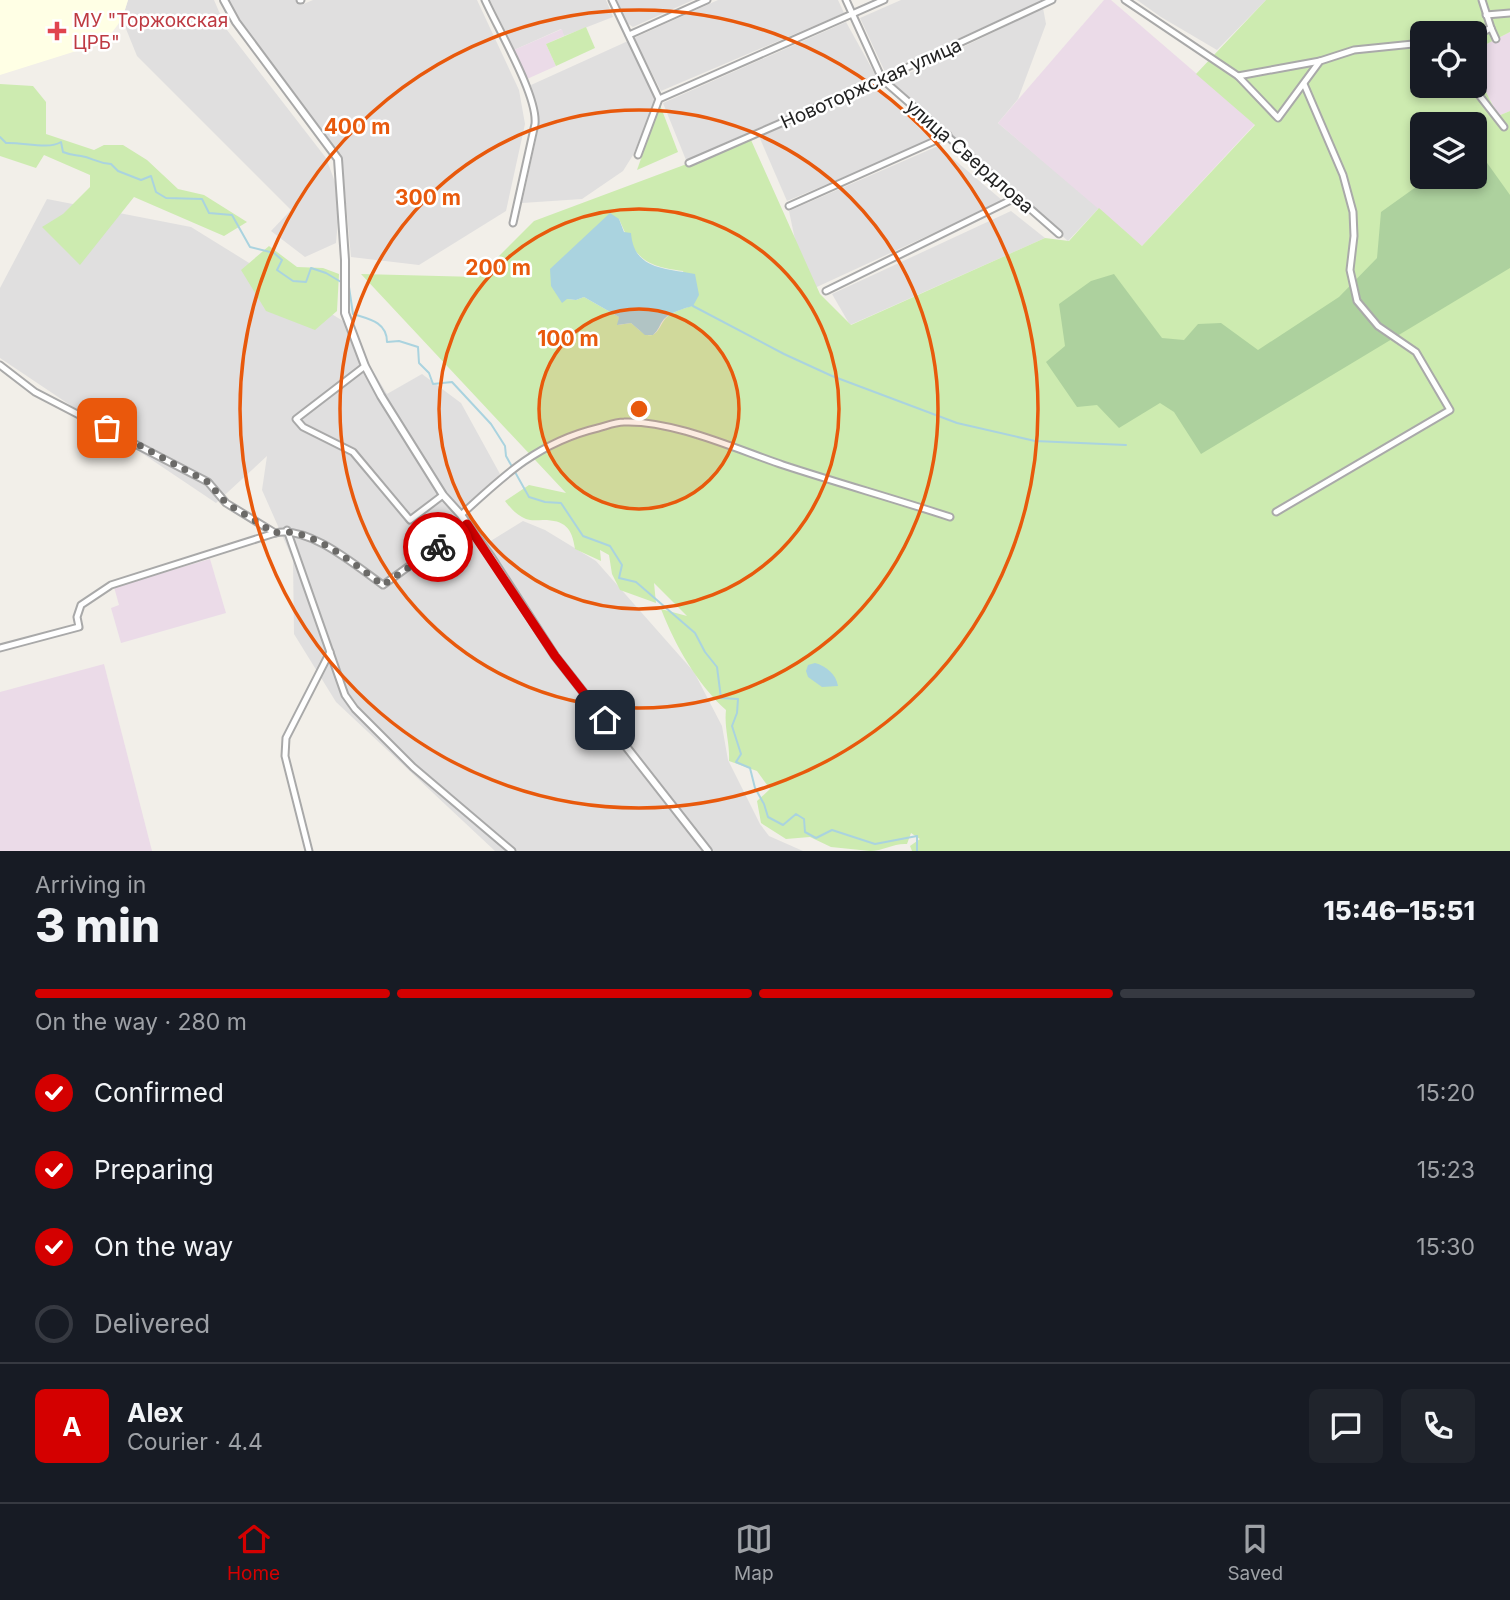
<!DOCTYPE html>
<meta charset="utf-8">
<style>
body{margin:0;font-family:Inter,sans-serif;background:#20242c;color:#f1f3f6;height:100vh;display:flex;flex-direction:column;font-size:26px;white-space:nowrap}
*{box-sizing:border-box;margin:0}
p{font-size:23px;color:#9ea1a6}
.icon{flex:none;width:38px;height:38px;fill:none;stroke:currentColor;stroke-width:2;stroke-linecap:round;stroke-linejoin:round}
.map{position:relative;height:851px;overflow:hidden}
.details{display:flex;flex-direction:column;background:#171b24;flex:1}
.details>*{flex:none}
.fabs{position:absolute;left:1410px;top:21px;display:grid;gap:14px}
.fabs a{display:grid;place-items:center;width:77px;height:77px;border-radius:10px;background:#171b24;box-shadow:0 4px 10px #0003;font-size:35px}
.pin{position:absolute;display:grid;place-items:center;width:60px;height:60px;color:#fff;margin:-30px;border-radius:14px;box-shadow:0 4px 10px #0006}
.courier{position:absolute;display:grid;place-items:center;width:70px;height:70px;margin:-35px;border:5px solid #d40000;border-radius:50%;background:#fff;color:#222;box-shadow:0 2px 9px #0007}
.summary em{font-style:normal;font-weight:800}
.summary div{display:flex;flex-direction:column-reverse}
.summary{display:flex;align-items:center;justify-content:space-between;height:119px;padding:0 35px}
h1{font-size:46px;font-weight:800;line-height:52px}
.bar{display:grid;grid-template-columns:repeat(4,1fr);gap:10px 7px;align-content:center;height:84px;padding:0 35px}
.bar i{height:9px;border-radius:5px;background:#363941}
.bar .active{background:#d40000}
.bar p{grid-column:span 4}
.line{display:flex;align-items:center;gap:18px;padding:0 35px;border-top:2px solid #363941}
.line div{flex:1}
.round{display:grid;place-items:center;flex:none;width:74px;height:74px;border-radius:10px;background:#20242c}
ol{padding:0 35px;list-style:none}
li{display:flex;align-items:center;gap:21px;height:77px}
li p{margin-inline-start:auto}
li .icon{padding:7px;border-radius:50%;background:#d40000;color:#fff;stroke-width:4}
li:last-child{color:#9ea1a6}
li i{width:38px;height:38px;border:4px solid #363941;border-radius:50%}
.tabs{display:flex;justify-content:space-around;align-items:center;height:98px;border-top:2px solid #363941;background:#171b24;font-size:19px;color:#9ea1a6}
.tabs a{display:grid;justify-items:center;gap:4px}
.tabs .active{color:#d40000}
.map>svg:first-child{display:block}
.residential{fill:#e0dfdf}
.industrial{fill:#ebdbe8}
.education{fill:#ffffe5}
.grass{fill:#cdebb0;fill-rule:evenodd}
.forest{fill:#add19e}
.water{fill:#aad3df}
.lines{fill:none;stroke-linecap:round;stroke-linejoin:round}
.stream{stroke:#aad3df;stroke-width:2}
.minor-casing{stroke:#a9a9a9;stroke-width:9}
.tertiary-casing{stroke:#a9a9a9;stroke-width:10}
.minor{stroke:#fff;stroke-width:5}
.tertiary{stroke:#fff;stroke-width:6}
.done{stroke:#6b6a68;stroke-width:7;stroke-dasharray:0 12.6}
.route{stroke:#d40000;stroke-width:9}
.ring{fill:none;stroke:#e8590c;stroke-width:3.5}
.health-dot{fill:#e0444e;stroke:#fff;stroke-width:2.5}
.labels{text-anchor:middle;stroke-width:5;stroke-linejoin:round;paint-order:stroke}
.health-label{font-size:19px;fill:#be3a42;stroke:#fff;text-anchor:start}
.street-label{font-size:19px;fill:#222;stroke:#fff}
.centre{fill:#e8590c;stroke:#fff;stroke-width:3.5}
.ring-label{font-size:21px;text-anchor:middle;font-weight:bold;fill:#e8590c;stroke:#fff;stroke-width:5;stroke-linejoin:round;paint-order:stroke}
</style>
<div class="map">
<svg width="1510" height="851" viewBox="0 0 1510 851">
<rect width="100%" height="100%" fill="#f2efe9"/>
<g class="residential">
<path d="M128,0H214L227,30L326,158L335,182L338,221L336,243L305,257L271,231L291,210L137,56L122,19Z"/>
<path d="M227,0H298L301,5L313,0H477L519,90L525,124L506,211L419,265L351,257L342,160L240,26Z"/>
<path d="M490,0H606L613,17L564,36L561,29L514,50Z"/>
<path d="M617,0H693L633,27L627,23Z"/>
<path d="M718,0H838L844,13L661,91L634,38Z"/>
<path d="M901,0H1043L885,72L860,18Z"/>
<path d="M1137,0H1266L1217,50L1161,17Z"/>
<path d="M1043,8L1046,24L1018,99L998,123L1099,208L1068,241L889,83Z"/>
<path d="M846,22L876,76L686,160L663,103Z"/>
<path d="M628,41L656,99L633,155L623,171L582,199L522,203L539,126L531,85Z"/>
<path d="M877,88L932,140L787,201L758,134Z"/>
<path d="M938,146L1003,201L806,292L789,211Z"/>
<path d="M47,199L191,227L343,321L387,394L422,374L461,403L500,474L462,508L489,542L523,521L545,530L596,561L694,672L722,726L728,760L760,824L769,836L803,851H495L336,702L294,634L293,560L262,490L267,456L216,503L0,358V288Z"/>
<path d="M1011,211L1045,238L850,325L832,294Z"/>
</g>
<g class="industrial">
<path d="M1104,0H1111L1255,124L1142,246L998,123Z"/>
<path d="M562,29L564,36L546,44L556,66L527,79L514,50Z"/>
<path d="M1510,32V111L1498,116L1475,70V50Z"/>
<path d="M210,559L226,613L121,643L111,608L119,605L114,587Z"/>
<path d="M104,664L152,851H0V692Z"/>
</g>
<path class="education" d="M0,0H128L122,19L105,42L0,75Z"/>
<g class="grass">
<path d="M1266,0H1510V32L1475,50V33H1423V86H1475V70L1498,116L1510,111V851H912L910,846L920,839L911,833L907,844C894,843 883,851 870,851L831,847L810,837L786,839L761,823L757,801L770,789L757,771L729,761C730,743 724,728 726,710C697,684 675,645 661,609L687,616L654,583L656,603L620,590L612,574L609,555L600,550L601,561L575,549C572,528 565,520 543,520C538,520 531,521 526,519C518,516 510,508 505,501L529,485L566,493L361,274L478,277L534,221L751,140L820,294L851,325L1045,238L1069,241L1099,208L1142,246L1255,125L1196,74ZM1423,124H1475V177H1423ZM619,219C635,256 641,266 683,271L692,306C684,308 673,312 666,318C660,324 657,340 645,334C641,332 635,326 631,323L618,325L619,317L584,297L576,300L567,299Z"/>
<path d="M586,27L595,48L556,66L546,44Z"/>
<path d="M0,84L33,86L46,102V134L94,150L104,145H123L147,160L178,189L204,195L247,222L224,236L134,197L80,265L42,227L63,214L90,187V175L44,155L36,168L0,156Z"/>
<path d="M660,105L678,152L637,170Z"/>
<path d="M269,246L297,267L323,268L339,274L337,311L315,330L266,311L241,270Z"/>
</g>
<path class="forest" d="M1475,146L1510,195V268L1201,454L1174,412L1160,403L1119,428L1097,405L1077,407L1046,362L1065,346L1059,304L1091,281L1114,274L1162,338L1184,340L1198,324L1221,323L1258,350L1339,297L1377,258L1381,212L1430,177H1475Z"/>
<g class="water">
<path d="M610,213L619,219L624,232L631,233C634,270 665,268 695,274L699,295L693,306C684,308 670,313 664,319C659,325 659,330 653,335H645L631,323L617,325L619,317L584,297L576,300L567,299L562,303L551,286L550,269Z"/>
<path d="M815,663C826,666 836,674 838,686L822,687L808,677L806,671L808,665Z"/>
</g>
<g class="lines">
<g class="stream">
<path d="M0,137L6,143C23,142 48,150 61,142L63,152C70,155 74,155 81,156C93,158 96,163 111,164L118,171L141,180L151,176L156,192L166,198L202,199L209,213L232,215L250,247L274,253L282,260L277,270L293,281L306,282L311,268L326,273L341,282"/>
<path d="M349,287L353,314C369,319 387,322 387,342L399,341L418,347L419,363L429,373L433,384L452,382L491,424L505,446L506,456L529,497L545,502L561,503L583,536L610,546L622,565L619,578L636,582L695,633L705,652L717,667L721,698L738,699L737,713L732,726L741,754L736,762L750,768L755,788L764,804L768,817L783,825L796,814L804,819L805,832L816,838L832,830L875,844L917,836V851"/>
<path d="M693,306L784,354L832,376L957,423L1035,441L1126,445"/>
</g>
<g class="minor-casing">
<g id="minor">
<path d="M300,0H301"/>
<path d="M485,0C498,29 538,96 535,124L513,223"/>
<path d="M612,0L659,99"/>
<path d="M846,0L882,79L1059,234"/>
<path d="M1125,0L1238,76L1278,118L1320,61L1354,50L1423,43"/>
<path d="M1486,15L1510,13"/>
<path d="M1491,28L1496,39"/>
<path d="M629,35L707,0"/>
<path d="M1475,36L1491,28L1482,0"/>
<path d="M1238,76L1320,61"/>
<path d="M1472,86L1504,127"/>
<path d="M638,155L659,99L884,0"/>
<path d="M689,163L882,79L1052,0"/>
<path d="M789,206L948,135"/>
<path d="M826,291L1017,197"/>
<path d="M0,365L35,392L208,482L226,503L275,533"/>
<path d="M365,366L296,419L303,427L353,452L410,520L443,495"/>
<path d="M1276,512L1450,410L1416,352L1378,326L1357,301L1350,270L1354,236L1353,212L1343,175L1304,84"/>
<path d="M461,515C504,475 539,442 598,428C606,426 615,422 624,422C672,420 736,449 783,465C838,483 895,499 950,517"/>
<path d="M287,530L345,695L355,709L413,767L512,851"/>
<path d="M0,648L79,627L77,617L81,605L111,585L275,533C309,525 356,566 383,585L467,524"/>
<path d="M309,851L285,756L286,738L330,652"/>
</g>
</g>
<g class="tertiary-casing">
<path id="tertiary" d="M224,0L236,22L338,159L345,260V313L365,366L381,396L443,495L461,515L491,557L555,656L708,851"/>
</g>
<use href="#minor" class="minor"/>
<use href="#tertiary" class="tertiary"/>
</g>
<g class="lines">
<path class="done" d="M107,428L208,482L226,503L275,533C310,525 356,566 383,585L438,547"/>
<path class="route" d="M438,547L467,524L555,656L605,720"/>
</g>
<circle cx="639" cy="409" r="100" fill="#e8590c" fill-opacity=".12"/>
<g class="ring">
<circle cx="639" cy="409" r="100"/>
<circle cx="639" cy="409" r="200"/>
<circle cx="639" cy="409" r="299"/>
<circle cx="639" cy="409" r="399"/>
</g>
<path class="health-dot" d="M53.5 20.5h7v7h7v7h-7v7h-7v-7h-7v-7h7z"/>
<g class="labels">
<g class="health-label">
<text x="73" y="27">МУ "Торжокская<tspan x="73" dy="22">ЦРБ"</tspan></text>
</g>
<g class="street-label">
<text transform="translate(871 83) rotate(-24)" y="7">Новоторжская улица</text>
<text transform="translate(970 156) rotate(41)" y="7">улица Свердлова</text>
</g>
</g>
<circle cx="639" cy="409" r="10" class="centre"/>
<g class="ring-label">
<text x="357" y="134">400 m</text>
<text x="428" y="205">300 m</text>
<text x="498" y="275">200 m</text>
<text x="568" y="346">100 m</text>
</g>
</svg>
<div class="fabs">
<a><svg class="icon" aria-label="locate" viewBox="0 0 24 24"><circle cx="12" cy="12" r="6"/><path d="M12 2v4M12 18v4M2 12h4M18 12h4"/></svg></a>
<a><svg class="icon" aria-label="layers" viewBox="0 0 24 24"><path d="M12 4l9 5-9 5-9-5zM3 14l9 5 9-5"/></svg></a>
</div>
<div class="pin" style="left:107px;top:428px;background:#ea580c"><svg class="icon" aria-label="bag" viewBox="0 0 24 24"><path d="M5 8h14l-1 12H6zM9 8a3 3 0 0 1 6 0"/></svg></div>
<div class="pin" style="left:605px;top:720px;background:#1f2937"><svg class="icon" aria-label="home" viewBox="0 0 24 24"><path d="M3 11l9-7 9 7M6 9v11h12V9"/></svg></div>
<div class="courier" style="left:438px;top:547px"><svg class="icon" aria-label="bike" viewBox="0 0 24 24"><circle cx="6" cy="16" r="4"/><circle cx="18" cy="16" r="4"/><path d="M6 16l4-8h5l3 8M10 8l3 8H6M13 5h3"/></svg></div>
</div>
<section class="details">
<div class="summary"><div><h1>3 min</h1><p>Arriving in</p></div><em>15:46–15:51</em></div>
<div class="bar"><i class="active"></i><i class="active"></i><i class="active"></i><i></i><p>On the way · 280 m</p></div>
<ol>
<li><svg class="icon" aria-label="check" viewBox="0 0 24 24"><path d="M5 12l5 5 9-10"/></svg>Confirmed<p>15:20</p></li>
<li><svg class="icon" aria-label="check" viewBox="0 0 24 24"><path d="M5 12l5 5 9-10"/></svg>Preparing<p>15:23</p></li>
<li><svg class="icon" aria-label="check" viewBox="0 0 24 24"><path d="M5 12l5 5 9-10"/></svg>On the way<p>15:30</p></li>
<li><i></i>Delivered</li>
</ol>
<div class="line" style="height:126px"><b class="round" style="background:#d40000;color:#fff">A</b><div><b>Alex</b><p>Courier · 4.4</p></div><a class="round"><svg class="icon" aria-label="chat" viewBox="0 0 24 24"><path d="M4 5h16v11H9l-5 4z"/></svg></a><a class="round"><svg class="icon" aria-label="phone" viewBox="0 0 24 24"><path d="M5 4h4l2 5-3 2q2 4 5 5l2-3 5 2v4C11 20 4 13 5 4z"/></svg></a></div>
</section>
<nav class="tabs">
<a class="active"><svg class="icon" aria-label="home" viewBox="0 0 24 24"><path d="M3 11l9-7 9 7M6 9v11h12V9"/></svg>Home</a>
<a><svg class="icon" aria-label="map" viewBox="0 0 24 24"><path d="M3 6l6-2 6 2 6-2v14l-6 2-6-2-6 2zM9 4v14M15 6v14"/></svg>Map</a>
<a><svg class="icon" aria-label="saved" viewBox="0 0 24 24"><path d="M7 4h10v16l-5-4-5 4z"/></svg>Saved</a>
</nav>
